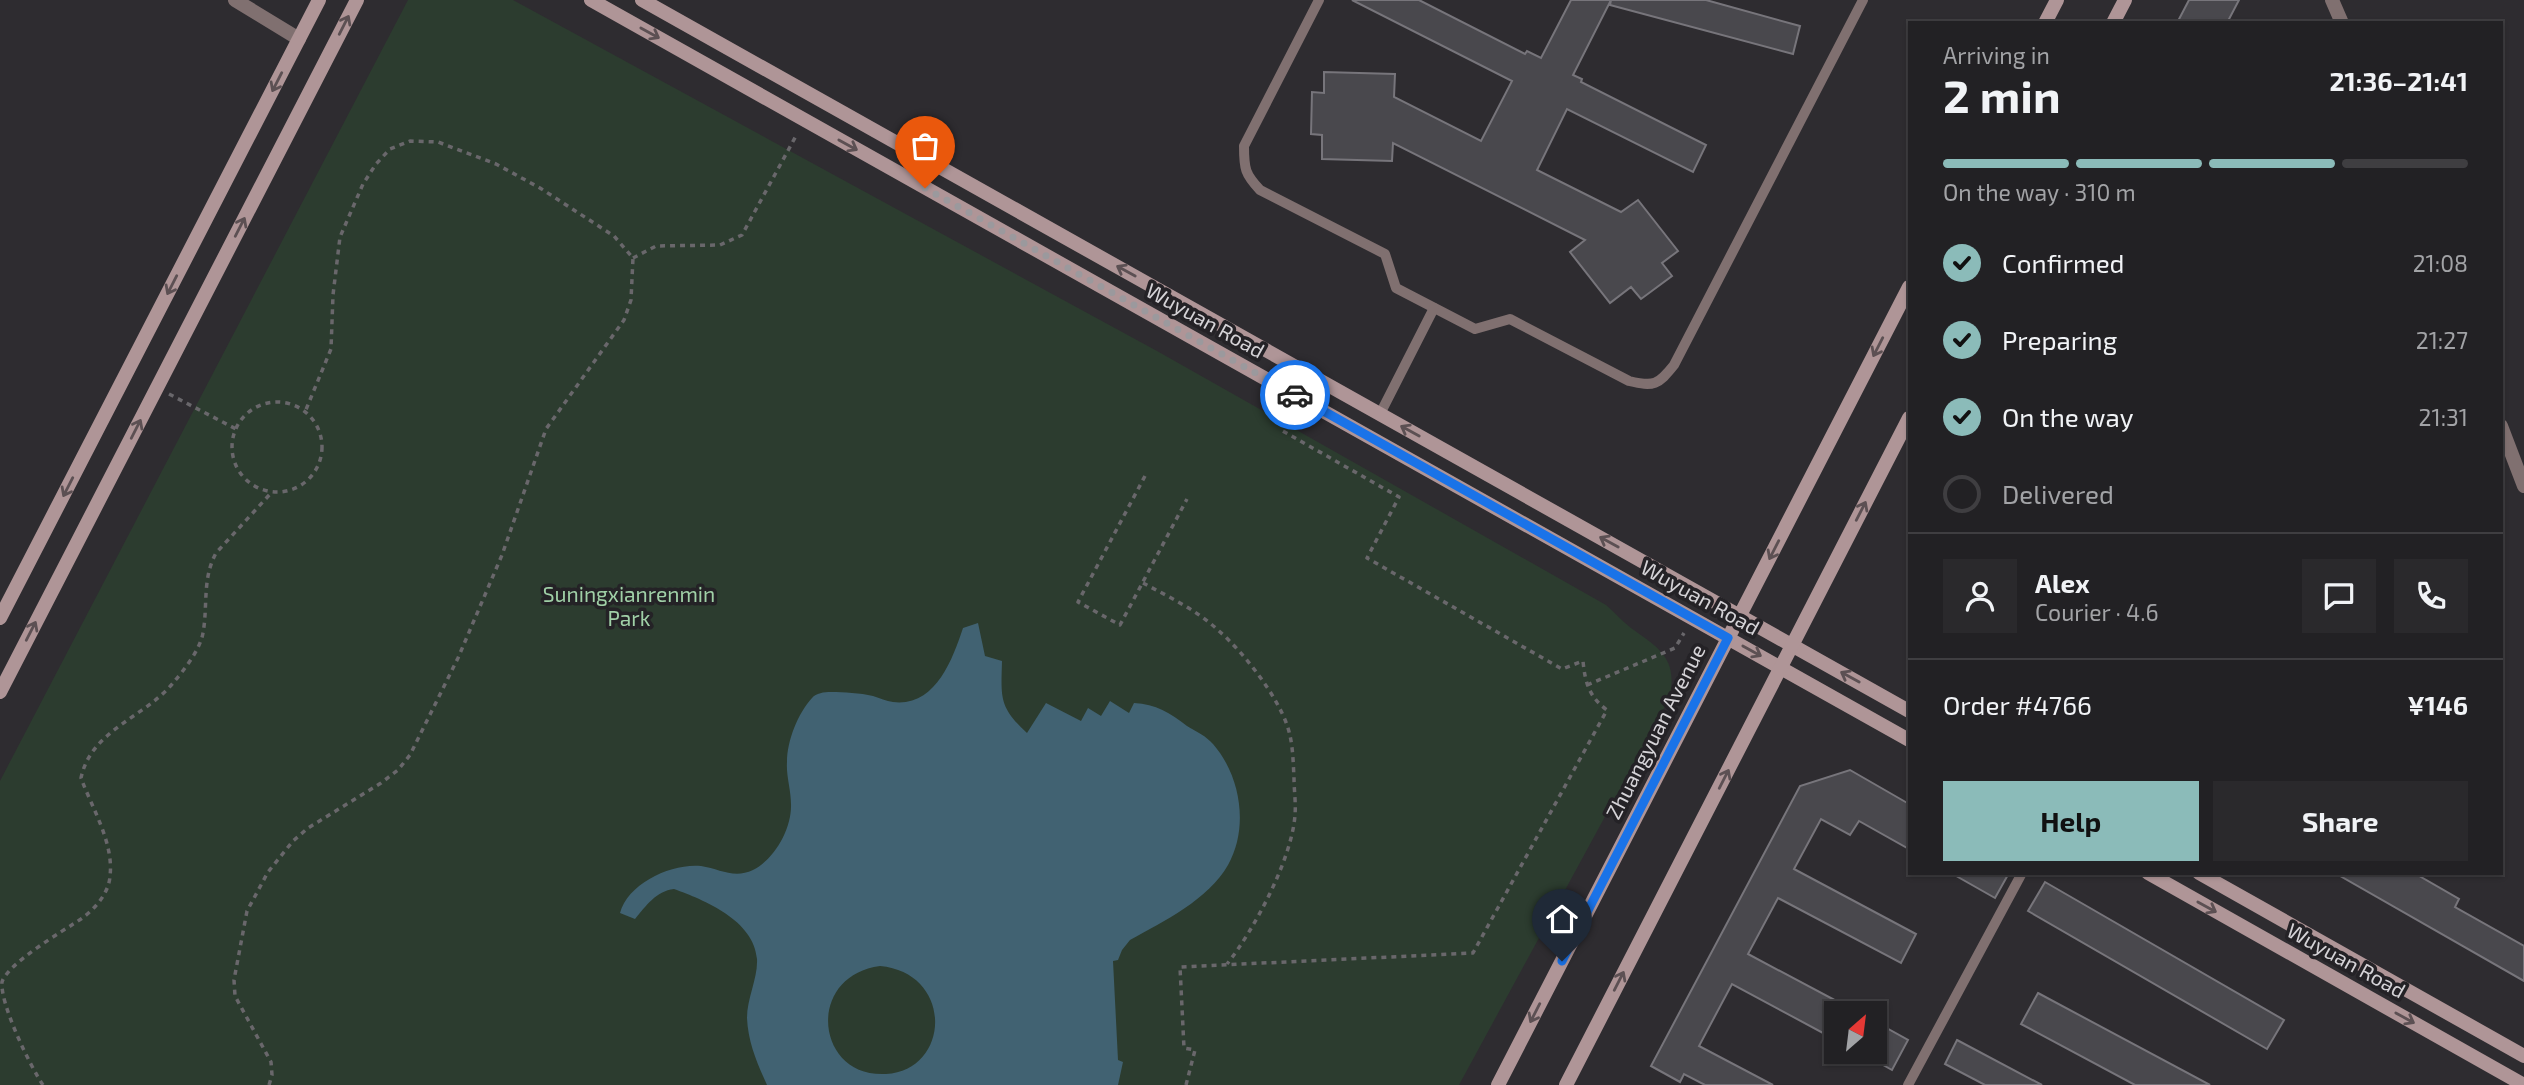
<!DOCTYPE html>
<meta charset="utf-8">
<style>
body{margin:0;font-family:"Exo 2",sans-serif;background:#2a292c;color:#f1f3f6;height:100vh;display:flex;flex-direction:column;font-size:26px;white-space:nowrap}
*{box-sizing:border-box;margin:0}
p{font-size:23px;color:#a2a3a6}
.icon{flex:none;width:38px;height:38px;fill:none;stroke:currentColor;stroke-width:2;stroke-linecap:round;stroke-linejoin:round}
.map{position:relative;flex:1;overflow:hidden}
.side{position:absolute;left:1908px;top:21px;width:595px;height:854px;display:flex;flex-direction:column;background:#222124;border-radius:0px;box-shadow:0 2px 5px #0004,0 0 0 2px #3f3e41}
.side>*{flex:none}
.needle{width:46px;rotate:28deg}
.fabs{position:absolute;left:1824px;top:1001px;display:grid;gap:14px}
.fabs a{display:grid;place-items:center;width:63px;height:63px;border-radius:0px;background:#222124;box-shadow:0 2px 5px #0004,0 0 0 2px #3f3e41;font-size:35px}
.pin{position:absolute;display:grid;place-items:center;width:60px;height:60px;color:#fff;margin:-72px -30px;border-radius:50% 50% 50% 0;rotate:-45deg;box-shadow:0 0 7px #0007}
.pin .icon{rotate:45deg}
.courier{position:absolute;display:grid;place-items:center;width:70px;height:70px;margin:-35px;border:5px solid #1a73e8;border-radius:50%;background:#fff;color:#222;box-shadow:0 2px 9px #0007}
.headline em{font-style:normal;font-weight:700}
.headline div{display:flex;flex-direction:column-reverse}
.headline{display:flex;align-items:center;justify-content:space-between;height:119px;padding:0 35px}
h1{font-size:46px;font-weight:700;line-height:52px}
.bar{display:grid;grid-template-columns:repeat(4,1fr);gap:10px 7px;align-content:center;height:84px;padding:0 35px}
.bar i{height:9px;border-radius:5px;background:#3f3e41}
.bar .on{background:#8bbbb9}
.bar p{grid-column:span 4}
.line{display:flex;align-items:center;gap:18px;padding:0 35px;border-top:2px solid #3f3e41}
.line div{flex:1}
.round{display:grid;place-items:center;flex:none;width:74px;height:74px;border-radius:0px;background:#2a292c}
ol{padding:0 35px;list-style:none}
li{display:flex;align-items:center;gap:21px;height:77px}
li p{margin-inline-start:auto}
li .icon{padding:7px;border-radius:50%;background:#8bbbb9;color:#111;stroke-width:4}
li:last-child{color:#a2a3a6}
li i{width:38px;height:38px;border:4px solid #3f3e41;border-radius:50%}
.button{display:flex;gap:14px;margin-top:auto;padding:14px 35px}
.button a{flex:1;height:80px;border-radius:0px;background:#8bbbb9;color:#111;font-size:28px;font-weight:700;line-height:80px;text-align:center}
.button a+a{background:#2a292c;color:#f1f3f6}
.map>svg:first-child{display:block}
.green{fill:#2c3c2f}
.water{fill:#416272;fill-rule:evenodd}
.building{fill:#49484d;stroke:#77757b;stroke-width:2}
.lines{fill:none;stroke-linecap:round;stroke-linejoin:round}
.path{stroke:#69676b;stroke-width:3.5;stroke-dasharray:5 5;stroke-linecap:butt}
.lane{stroke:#807070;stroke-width:10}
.street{stroke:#807070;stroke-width:14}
.secondary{stroke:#af9597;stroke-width:14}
.oneway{stroke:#5c5053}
.done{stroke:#9b999d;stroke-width:7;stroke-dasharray:0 12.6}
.route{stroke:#1a73e8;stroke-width:9}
.labels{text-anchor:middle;stroke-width:7;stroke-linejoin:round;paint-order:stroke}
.street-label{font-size:21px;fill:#d5d3d7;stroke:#242226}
.park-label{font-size:21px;fill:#a0d0a7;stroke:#242226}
</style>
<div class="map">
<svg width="2524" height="1085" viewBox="0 0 2524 1085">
<rect width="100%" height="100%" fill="#2e2c30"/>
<path class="green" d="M408,0H513L1157,351L1606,605C1614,612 1622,621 1631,628C1659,648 1679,659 1669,699L1459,1085H0V781Z"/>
<path class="water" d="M978,623L985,656L1002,661C1001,698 999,707 1027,733L1046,703L1081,721L1088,708L1101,716L1110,701L1129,713L1134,703C1156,704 1170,713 1187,726C1197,732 1206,736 1213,744C1241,776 1249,828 1228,865C1208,900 1164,921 1130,940L1122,950L1118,960L1113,961L1118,1060L1123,1062L1118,1085H767C757,1063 748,1042 747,1018C747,998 758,978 757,959C754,920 704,900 674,889C656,891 646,906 635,919L620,913C628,883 672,863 701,866C720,869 734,879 753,870C775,859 792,828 791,804C791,790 786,776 787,762C787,741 798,713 812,698C816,693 824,692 831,692C844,692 860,693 873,696C880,698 886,701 893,702C935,707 952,661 963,628ZM880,966C954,973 951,1070 886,1074C815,1078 805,976 880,966Z"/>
<g class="building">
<path d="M1352,0H1419L1525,54L1527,51L1541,58L1571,0H1611L1573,75L1582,79L1581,82L1706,145L1693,172L1567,109L1537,170L1621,212L1638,200L1678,251L1662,263L1672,276L1641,299L1631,287L1610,303L1570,252L1585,240L1393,143L1392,161L1322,159V135L1311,134L1312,92L1324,93V72L1395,74L1394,97L1481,141L1512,81Z"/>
<path d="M1611,0H1706L1800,26L1793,54L1610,5Z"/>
<path d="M2189,0H2239L2227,23H2177Z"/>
<path d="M1850,770L1909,804V849L1859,821L1850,835L1821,819L1794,869L1916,934L1901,963L1778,898L1748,954L1859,1013H1836V1040L1732,984L1699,1046L1773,1085H1705L1684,1074L1680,1082L1651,1066L1800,786Z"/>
<path d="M1951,873H2009L1995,898Z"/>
<path d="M2335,873H2414L2459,899L2455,907L2524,946V981Z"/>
<path d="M2045,882L2284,1020L2267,1049L2028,911Z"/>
<path d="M2038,993L2210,1085H2135L2021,1024Z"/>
<path d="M1874,1021L1908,1040L1892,1070L1874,1060Z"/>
<path d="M1957,1040L2042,1085H1985L1945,1064Z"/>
</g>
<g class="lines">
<g class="path">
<path d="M633,258L656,246L720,245L742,235L797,134"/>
<path d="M169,394L236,429"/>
<circle cx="277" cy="447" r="45"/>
<path d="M1145,476L1078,602L1120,625L1187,499"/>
<path d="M1143,583C1169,597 1197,610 1219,631C1244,653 1276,694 1287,725C1293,742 1293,760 1294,778C1294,790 1296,803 1295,815C1292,859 1254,930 1227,964"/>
<path d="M1587,685L1675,648L1684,633"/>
<path d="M43,1085C30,1066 0,1004 2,982C8,963 63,931 81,919C95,909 109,893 110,876C114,843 92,808 81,778C91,730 144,718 173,683C184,670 200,650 203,633C208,605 202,579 216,553L272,492"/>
<path d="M269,1085L272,1075L271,1062L235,996L234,980L247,911L268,872L293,841L308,828L381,783L398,770L410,755L458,658L502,555L546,429L624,320L631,300L633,258L614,236L540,188L496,164L438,142L410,141L390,149L376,164L363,184L340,237L333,295L331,349L305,412"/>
<path d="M1186,1085L1195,1050L1184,1048L1180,967L1473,953L1607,710C1589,697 1585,682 1583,661L1562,669L1367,558L1399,497L1281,430"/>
</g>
<g class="lane">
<path d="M1319,0L1244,146C1244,169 1245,174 1260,190L1385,254L1396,288L1475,329L1510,319L1629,381C1654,387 1658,385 1674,365L1863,0"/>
<path d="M1380,414L1434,308"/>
<path d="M1908,1085L2022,873"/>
</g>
<g class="street">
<path d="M235,0L299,39"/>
<path d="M2332,0L2342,23"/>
<path d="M2501,426L2524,486"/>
</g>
<g class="secondary">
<path d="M591,0L1909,740"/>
<path d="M642,0L1909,711"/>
<path d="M2045,23L2057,0"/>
<path d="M2113,23L2125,0"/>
<path d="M0,618L319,0"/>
<path d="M0,692L357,0"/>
<path d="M2148,873L2524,1085"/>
<path d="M2199,873L2524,1056"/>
<path d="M1498,1085L1909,287"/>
<path d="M1566,1085L1909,418"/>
</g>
</g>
<defs><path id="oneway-shaft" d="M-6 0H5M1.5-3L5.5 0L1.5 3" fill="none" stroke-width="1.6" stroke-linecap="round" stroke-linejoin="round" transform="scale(1.75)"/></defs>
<g class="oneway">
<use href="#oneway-shaft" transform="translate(344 25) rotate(-63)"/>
<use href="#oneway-shaft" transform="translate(650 33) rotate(29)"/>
<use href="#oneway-shaft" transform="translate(277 82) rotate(117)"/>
<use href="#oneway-shaft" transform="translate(848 145) rotate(29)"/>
<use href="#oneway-shaft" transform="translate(240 227) rotate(-63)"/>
<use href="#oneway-shaft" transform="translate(1126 271) rotate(-151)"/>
<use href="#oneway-shaft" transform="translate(172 285) rotate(117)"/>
<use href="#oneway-shaft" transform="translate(1878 347) rotate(117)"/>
<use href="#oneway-shaft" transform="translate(136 429) rotate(-63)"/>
<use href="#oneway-shaft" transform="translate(1410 431) rotate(-151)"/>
<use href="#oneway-shaft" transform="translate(68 487) rotate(117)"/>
<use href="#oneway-shaft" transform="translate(1861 511) rotate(-63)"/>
<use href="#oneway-shaft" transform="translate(1609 542) rotate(-151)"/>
<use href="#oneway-shaft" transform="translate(1774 550) rotate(117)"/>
<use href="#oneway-shaft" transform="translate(31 631) rotate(-63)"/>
<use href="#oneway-shaft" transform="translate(1752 651) rotate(29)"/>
<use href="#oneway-shaft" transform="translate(1850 677) rotate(-151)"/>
<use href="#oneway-shaft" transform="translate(1724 779) rotate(-63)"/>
<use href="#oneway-shaft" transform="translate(2207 907) rotate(29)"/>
<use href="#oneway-shaft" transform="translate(1619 981) rotate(-63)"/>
<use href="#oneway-shaft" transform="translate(1535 1013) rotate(117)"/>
<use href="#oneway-shaft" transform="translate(2405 1018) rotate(29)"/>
</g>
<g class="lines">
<path class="done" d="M925,188L1295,395"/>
<path class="route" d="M1295,395L1728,638L1562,961"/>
</g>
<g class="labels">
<g class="street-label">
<text transform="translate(1205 321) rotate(29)" y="7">Wuyuan Road</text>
<text transform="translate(1700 598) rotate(29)" y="7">Wuyuan Road</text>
<text transform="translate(1656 732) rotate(-63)" y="7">Zhuangyuan Avenue</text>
<text transform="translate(2346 961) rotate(29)" y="7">Wuyuan Road</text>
</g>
<g class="park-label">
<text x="629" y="602">Suningxianrenmin<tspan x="629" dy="24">Park</tspan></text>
</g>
</g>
</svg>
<div class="fabs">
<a><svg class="needle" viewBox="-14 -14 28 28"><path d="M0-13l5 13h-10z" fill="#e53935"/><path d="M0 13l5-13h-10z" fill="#a2a3a6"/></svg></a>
</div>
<div class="pin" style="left:925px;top:188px;background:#ea580c"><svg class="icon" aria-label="bag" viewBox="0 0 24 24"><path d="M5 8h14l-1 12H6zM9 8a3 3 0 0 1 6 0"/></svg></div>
<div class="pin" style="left:1562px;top:961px;background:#1f2937"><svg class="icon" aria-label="home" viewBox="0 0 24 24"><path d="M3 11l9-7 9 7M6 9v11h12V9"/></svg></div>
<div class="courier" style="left:1295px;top:395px"><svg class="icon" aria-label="car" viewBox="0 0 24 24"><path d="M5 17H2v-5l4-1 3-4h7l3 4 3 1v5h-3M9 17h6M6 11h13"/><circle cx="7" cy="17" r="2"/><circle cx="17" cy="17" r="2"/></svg></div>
<section class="side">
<div class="headline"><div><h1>2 min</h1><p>Arriving in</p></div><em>21:36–21:41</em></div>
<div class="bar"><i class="on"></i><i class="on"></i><i class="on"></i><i></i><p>On the way · 310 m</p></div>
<ol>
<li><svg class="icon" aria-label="check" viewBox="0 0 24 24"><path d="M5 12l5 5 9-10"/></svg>Confirmed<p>21:08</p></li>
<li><svg class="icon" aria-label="check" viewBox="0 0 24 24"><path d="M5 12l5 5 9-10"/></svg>Preparing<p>21:27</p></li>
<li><svg class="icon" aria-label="check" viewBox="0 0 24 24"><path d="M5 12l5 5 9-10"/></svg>On the way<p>21:31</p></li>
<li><i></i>Delivered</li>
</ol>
<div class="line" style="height:126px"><a class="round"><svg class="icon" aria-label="person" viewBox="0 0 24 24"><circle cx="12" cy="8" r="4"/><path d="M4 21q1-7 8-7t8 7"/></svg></a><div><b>Alex</b><p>Courier · 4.6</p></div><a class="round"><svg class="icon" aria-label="chat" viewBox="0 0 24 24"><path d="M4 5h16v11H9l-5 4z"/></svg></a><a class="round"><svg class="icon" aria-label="phone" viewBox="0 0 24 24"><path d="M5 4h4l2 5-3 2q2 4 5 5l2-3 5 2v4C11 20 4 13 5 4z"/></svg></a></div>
<div class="line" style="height:91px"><div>Order #4766</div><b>¥146</b></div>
<div class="button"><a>Help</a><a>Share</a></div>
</section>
</div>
